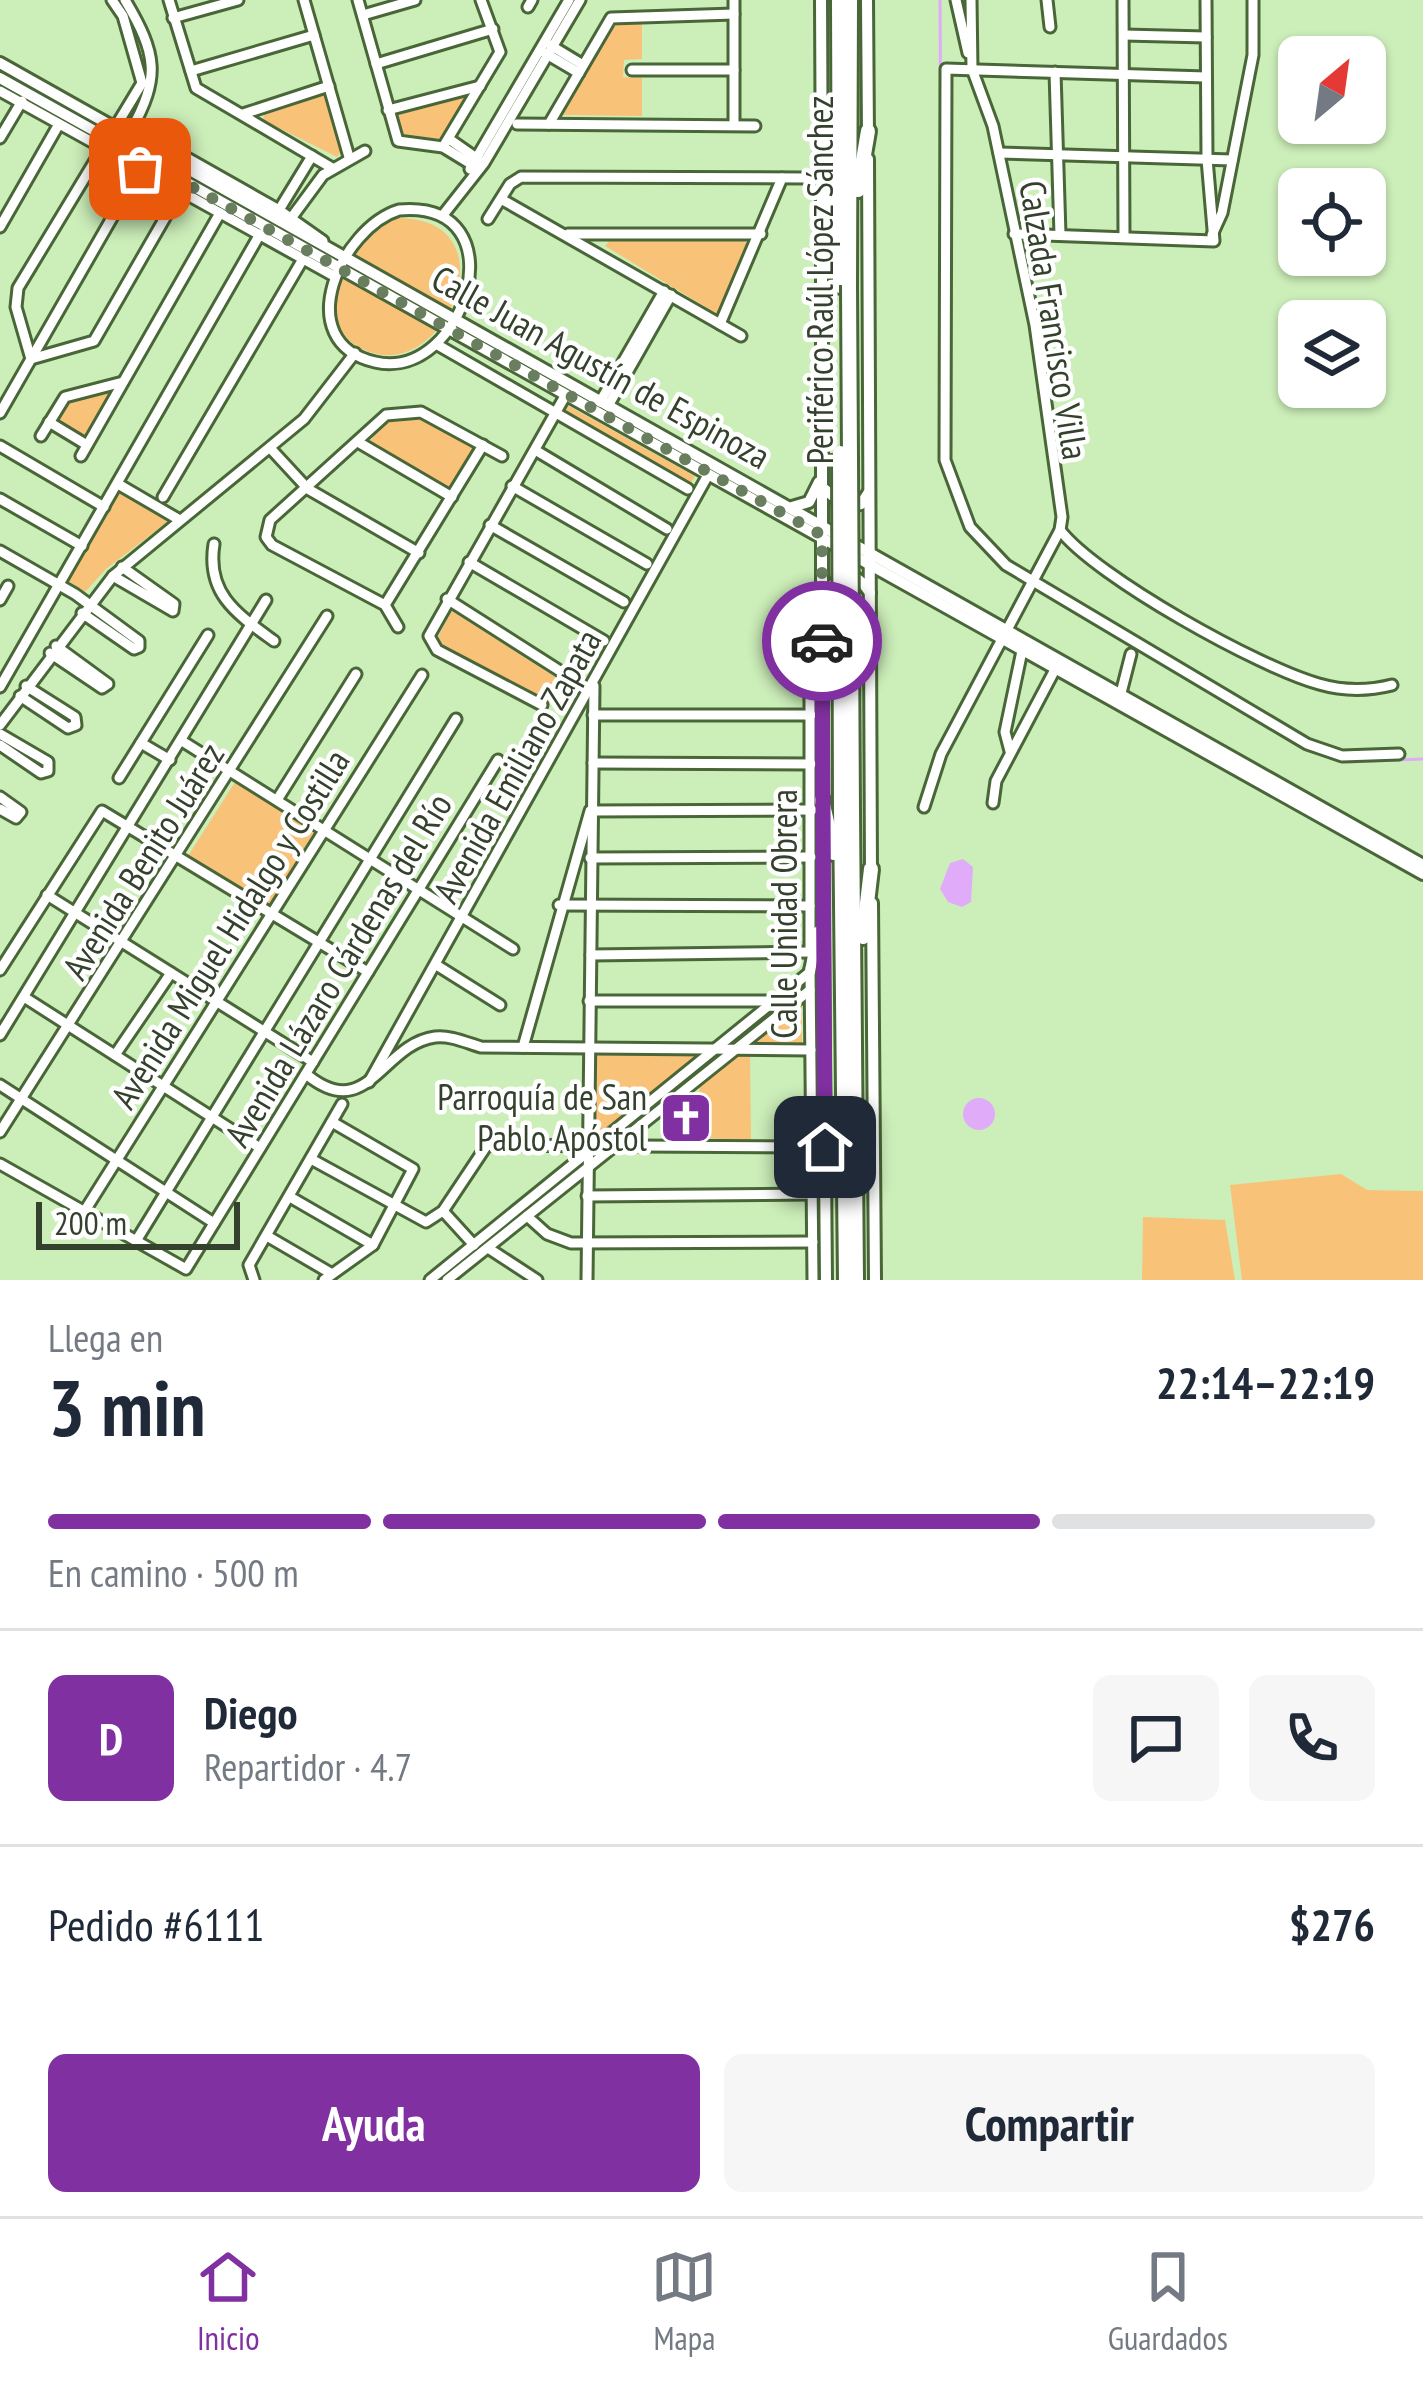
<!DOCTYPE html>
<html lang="es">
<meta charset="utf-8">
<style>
body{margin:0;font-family:"PT Sans Narrow",sans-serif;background:#f6f6f7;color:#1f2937;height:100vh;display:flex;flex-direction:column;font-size:45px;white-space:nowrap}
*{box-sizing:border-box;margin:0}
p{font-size:39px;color:#747a83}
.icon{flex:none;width:66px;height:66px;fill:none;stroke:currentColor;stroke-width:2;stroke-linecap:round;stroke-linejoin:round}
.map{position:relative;height:1280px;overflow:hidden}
.drawer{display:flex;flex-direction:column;background:#fff;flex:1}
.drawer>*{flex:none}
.needle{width:78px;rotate:29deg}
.tools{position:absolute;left:1278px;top:36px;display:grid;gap:24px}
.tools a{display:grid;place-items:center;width:108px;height:108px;border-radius:18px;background:#fff;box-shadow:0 3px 9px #0004;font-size:60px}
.scale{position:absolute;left:36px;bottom:30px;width:204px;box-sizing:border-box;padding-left:12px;border:6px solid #34422d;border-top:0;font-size:33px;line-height:42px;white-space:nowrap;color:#34422d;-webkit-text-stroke:9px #fff;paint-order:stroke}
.pin{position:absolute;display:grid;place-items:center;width:102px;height:102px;color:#fff;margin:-51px;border-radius:24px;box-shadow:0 6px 18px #0006}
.courier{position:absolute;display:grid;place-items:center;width:120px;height:120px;margin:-60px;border:9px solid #8030a0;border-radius:50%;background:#fff;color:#222;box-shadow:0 3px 15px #0007}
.headline em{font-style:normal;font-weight:800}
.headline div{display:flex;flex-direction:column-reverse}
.headline{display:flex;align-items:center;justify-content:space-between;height:204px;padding:0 48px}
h1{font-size:78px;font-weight:800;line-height:90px}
.bar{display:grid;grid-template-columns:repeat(4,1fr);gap:18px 12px;align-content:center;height:144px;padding:0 48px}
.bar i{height:15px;border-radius:9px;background:#e0e1e3}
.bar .current{background:#8030a0}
.bar p{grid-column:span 4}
.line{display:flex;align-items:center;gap:30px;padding:0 48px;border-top:3px solid #e0e1e3}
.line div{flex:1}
.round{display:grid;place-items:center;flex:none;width:126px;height:126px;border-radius:18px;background:#f6f6f7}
.button{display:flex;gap:24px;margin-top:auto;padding:24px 48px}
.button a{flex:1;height:138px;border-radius:18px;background:#8030a0;color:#fff;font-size:48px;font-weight:800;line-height:138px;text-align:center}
.button a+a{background:#f6f6f7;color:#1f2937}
.menu{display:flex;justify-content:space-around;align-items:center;height:168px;border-top:3px solid #e0e1e3;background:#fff;font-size:33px;color:#747a83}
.menu a{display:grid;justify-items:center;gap:6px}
.menu .current{color:#8030a0}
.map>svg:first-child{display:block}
.green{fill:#f8c379}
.water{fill:#e0acf9}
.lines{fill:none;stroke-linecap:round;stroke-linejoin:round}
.stream{stroke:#e0acf9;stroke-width:3}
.minor-casing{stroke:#496638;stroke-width:15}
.major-casing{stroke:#496638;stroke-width:16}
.highway-casing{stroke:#496638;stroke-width:20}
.minor{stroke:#fff;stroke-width:9}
.major{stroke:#fff;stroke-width:10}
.highway{stroke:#fff;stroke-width:14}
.highway-bridge-casing{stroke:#496638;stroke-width:20;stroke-linecap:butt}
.highway-bridge{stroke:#fff;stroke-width:14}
.done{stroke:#697e5e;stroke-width:12;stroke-dasharray:0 21.6}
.route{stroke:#8030a0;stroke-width:15}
.labels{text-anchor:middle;stroke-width:9;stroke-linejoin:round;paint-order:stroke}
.street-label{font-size:36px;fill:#34422d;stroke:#fff}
.poi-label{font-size:36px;fill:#34422d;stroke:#fff;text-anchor:end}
</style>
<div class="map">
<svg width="1423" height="1280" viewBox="0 0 1423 1280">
<rect width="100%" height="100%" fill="#cceeb9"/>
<g class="green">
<path d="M614,19L642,22V59L624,60L623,77L642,78V116L562,115Z"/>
<path d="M324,95L341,152L337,157L263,120L265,111Z"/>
<path d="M463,95L464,104L438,144L402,140L395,116Z"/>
<path d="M397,218C512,217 449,376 373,353C301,332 350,238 397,218Z"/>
<path d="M609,241H743L749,245L717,314L605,246Z"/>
<path d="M118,386L87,442L52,421L64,400Z"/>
<path d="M567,405L695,476L690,485L563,413Z"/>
<path d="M420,415L477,447L452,491L369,443L383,423Z"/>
<path d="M119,491L170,520L106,569L85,592L67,580Z"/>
<path d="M452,611L560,680L549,704L435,642Z"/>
<path d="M235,782L315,833L268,907L188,856Z"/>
<path d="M802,1001V1044H750Z"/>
<path d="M595,1052H698L701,1054L594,1140Z"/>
<path d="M736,1055H750L751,1140L704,1138L699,1086Z"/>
<path d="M1341,1174L1367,1190L1423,1191V1280H1242L1230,1185Z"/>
<path d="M1143,1217L1225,1220L1235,1280H1142Z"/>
</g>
<g class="water">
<path d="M963,859L973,867L971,902L962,907L948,902L940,889L950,863Z"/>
<circle cx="979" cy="1114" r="16"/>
</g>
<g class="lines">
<g class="stream">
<path d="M940,0L941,178"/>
<path d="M944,470L962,521L994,559"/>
<path d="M1067,606L1306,750L1348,762L1423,759"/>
</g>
<g class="minor-casing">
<g id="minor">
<path d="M112,0L123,16L142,83L18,288L16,307L31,359L94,341L185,183"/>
<path d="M125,0C157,54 161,77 130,132"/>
<path d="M169,0L196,88L332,168"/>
<path d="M304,0L349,157"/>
<path d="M358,0L398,141L443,147L479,169"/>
<path d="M734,0V125"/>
<path d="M956,0L968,53"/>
<path d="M1047,0L1050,27"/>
<path d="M1123,0L1124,237"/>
<path d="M528,7L532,0"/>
<path d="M363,15L415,0"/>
<path d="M173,18L238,0"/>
<path d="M1124,35L1206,37"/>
<path d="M550,45L583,65"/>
<path d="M545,53L579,73"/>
<path d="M376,64L493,29"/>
<path d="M632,70H734"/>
<path d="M191,71L314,35"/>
<path d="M1055,72L1060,235"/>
<path d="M1206,77L946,69L945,460L970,527L1006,565L1307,744L1342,756L1399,754"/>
<path d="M0,91L334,276"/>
<path d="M388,110L480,86"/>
<path d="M243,114L329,86"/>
<path d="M120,120L279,210L323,241"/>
<path d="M517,124L755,126"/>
<path d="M549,124L611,18L734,14"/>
<path d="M0,138L22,101"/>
<path d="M449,139L479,160"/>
<path d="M443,147L500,52L481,0"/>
<path d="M999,153L1232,160"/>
<path d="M470,169L569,0"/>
<path d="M501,199L741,336"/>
<path d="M279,210L312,156"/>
<path d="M399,210C522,199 465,383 375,362C289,342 341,228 399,210Z"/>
<path d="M443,215L484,163L580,0"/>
<path d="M292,217L323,175L365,151"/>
<path d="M488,219L510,184L521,177L806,178"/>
<path d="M0,227L59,124"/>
<path d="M568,234H761"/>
<path d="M1014,234L1214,241L1207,159L1206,0"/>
<path d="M1212,235L1222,213L1253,55V0"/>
<path d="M720,324L782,178"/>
<path d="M436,344L688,489"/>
<path d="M600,402L664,291"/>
<path d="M608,406L671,295"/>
<path d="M0,413L140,169"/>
<path d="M49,422L87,445"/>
<path d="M41,436L65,397L123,382"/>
<path d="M358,442L452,497"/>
<path d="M0,446L104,507"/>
<path d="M271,449L308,489L419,553"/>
<path d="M535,450L667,529"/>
<path d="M81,456L220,213"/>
<path d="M118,484L178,519"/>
<path d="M512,486L647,564"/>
<path d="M163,497L303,259"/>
<path d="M0,499L82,546"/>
<path d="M490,525L624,602"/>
<path d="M1060,530C1096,577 1260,668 1319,684C1343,691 1368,691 1392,685"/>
<path d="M214,544C206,594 237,614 274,641"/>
<path d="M0,551L75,594L139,641V647L134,649L82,613"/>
<path d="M469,562L604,641"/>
<path d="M113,576L173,611L174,604L122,567"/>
<path d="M447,599L560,671"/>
<path d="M0,600L8,586"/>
<path d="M385,605L483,445"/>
<path d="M398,627L385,605L272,545L266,537L270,520L386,415L421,412L502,456"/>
<path d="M50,653L102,688L108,684L56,646"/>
<path d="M0,687L260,234"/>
<path d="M20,696L68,728L76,725L75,717L26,686"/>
<path d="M1120,697L1131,654"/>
<path d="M542,705L437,650L429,636L565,396"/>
<path d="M593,715H811"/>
<path d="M0,725L113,576L304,419L355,353"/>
<path d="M0,734L48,762V771L41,773L0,745"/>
<path d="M182,741L513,949"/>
<path d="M141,743L170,760"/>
<path d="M1010,751L1005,732L1023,646"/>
<path d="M593,763L811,764"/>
<path d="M119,778L208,635"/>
<path d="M0,797L21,812L16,818L0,809"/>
<path d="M277,800L356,674"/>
<path d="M993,803L996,781L1059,662"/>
<path d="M924,807L941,754L1060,530L1062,517L1035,325L993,126L972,69L971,0"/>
<path d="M590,858L811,857"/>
<path d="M47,895L313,1062"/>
<path d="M559,905L810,906"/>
<path d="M810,951V667L820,628"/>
<path d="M591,955L810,952"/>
<path d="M438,966L500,1005"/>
<path d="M810,968L813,1280"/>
<path d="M0,970L102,811L368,972"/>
<path d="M24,997L260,1148"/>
<path d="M589,1001H777"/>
<path d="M0,1035L266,600"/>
<path d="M523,1047L590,811L812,810"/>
<path d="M115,1055L171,973"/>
<path d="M306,1074C367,1125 382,1044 435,1037C450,1035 467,1043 481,1047L811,1050"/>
<path d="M369,1082L708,475"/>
<path d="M0,1085L214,1223"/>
<path d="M0,1132L327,616"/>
<path d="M311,1159L426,1222L443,1211L487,1145L811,1147"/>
<path d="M0,1164L186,1269L498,760"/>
<path d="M587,1196L812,1194"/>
<path d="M290,1197L373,1245"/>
<path d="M443,1211L474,1245"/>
<path d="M84,1212L422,675"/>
<path d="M527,1216L547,1234L571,1243L813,1242"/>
<path d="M267,1236L332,1274"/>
<path d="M136,1241L456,719"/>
<path d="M488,1248L537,1280"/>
<path d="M254,1280L249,1265L342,1104"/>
<path d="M324,1280L373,1245L413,1169L332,1122"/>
<path d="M430,1280L810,972"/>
<path d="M447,1280L810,990"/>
<path d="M587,1280L594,686"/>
</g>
</g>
<g class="major-casing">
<g id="major">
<path d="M821,0L822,209"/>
<path d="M867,0L868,135"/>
<path d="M0,63L1423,865"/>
<path d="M0,78L1423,874"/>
<path d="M868,159L871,873"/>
<path d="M822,487L846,507L861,504L869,492"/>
<path d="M792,507L809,502L819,482"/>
<path d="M824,597C838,574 854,567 870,593"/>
<path d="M822,803V239"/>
<path d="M822,821L826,1280"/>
<path d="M872,903L875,1280"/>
<path d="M810,972L817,932"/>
</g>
</g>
<g class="highway-casing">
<g id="highway">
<path d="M839,0L840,286"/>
<path d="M858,190L868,131"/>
<path d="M822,243L832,175"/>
<path d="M849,285L850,0"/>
<path d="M822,800L834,853"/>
<path d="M841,809L846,1280"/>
<path d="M852,811L856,1280"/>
<path d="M863,937L871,869"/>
</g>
</g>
<use href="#minor" class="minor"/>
<use href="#major" class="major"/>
<use href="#highway" class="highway"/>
<g class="highway-bridge-casing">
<g id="highway-bridge">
<path d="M849,285L852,811"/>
<path d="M840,453L841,809"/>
</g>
</g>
<use href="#highway-bridge" class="highway-bridge"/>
</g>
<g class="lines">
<path class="done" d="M140,169L180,191L185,183L822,535V641"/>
<path class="route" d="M822,641L825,1147"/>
</g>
<defs>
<g id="church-square" transform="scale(2.7)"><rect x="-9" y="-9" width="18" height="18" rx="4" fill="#8030a0" stroke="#fff"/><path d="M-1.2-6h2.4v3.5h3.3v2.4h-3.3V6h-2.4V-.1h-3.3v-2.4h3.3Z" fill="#fff"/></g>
</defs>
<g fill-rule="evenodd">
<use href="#church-square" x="686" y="1118"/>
</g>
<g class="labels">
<g class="street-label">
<text transform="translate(820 280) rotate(-90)" y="13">Periférico Raúl López Sánchez</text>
<text transform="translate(1054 320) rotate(81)" y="13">Calzada Francisco Villa</text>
<text transform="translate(601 367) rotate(29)" y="13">Calle Juan Agustín de Espinoza</text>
<text transform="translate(517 766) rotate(-61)" y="13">Avenida Emiliano Zapata</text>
<text transform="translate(143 861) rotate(-58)" y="13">Avenida Benito Juárez</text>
<text transform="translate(784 914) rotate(-90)" y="13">Calle Unidad Obrera</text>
<text transform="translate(230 929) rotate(-58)" y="13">Avenida Miguel Hidalgo y Costilla</text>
<text transform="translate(338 970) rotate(-59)" y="13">Avenida Lázaro Cárdenas del Río</text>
</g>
<g class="poi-label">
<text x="647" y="1110">Parroquía de San<tspan x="647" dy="41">Pablo Apóstol</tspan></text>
</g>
</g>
</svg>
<div class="tools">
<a><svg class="needle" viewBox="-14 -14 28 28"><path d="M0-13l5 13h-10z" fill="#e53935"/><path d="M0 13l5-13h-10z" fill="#747a83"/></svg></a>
<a><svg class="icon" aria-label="locate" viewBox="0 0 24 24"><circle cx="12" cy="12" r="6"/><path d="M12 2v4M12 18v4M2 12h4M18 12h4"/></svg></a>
<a><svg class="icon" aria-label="layers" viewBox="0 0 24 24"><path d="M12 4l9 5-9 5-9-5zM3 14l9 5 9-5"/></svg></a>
</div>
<div class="scale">200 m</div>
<div class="pin" style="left:140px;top:169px;background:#ea580c"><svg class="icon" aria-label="bag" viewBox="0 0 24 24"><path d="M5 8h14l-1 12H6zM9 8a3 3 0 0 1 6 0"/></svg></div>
<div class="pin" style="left:825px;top:1147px;background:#1f2937"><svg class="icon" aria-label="home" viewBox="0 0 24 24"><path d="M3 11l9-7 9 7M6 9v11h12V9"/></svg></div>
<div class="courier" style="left:822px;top:641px"><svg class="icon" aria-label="car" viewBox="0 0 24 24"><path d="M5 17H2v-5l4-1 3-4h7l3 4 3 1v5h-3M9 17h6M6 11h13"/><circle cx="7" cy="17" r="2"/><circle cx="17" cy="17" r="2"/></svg></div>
</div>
<section class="drawer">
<div class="headline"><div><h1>3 min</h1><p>Llega en</p></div><em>22:14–22:19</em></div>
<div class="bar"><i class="current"></i><i class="current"></i><i class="current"></i><i></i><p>En camino · 500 m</p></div>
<div class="line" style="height:216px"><b class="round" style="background:#8030a0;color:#fff">D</b><div><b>Diego</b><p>Repartidor · 4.7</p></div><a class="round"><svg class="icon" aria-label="chat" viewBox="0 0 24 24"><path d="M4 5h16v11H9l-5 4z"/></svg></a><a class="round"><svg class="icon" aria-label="phone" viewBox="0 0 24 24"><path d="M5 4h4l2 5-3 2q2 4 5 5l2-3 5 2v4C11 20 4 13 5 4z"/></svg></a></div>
<div class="line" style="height:156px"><div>Pedido #6111</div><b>$276</b></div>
<div class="button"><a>Ayuda</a><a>Compartir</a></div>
</section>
<nav class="menu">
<a class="current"><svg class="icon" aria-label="home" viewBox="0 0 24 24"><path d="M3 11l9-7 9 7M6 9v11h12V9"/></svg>Inicio</a>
<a><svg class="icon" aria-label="map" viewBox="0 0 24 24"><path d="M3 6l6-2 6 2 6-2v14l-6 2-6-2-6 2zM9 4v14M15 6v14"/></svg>Mapa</a>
<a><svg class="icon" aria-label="saved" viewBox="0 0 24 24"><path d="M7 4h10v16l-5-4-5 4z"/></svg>Guardados</a>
</nav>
